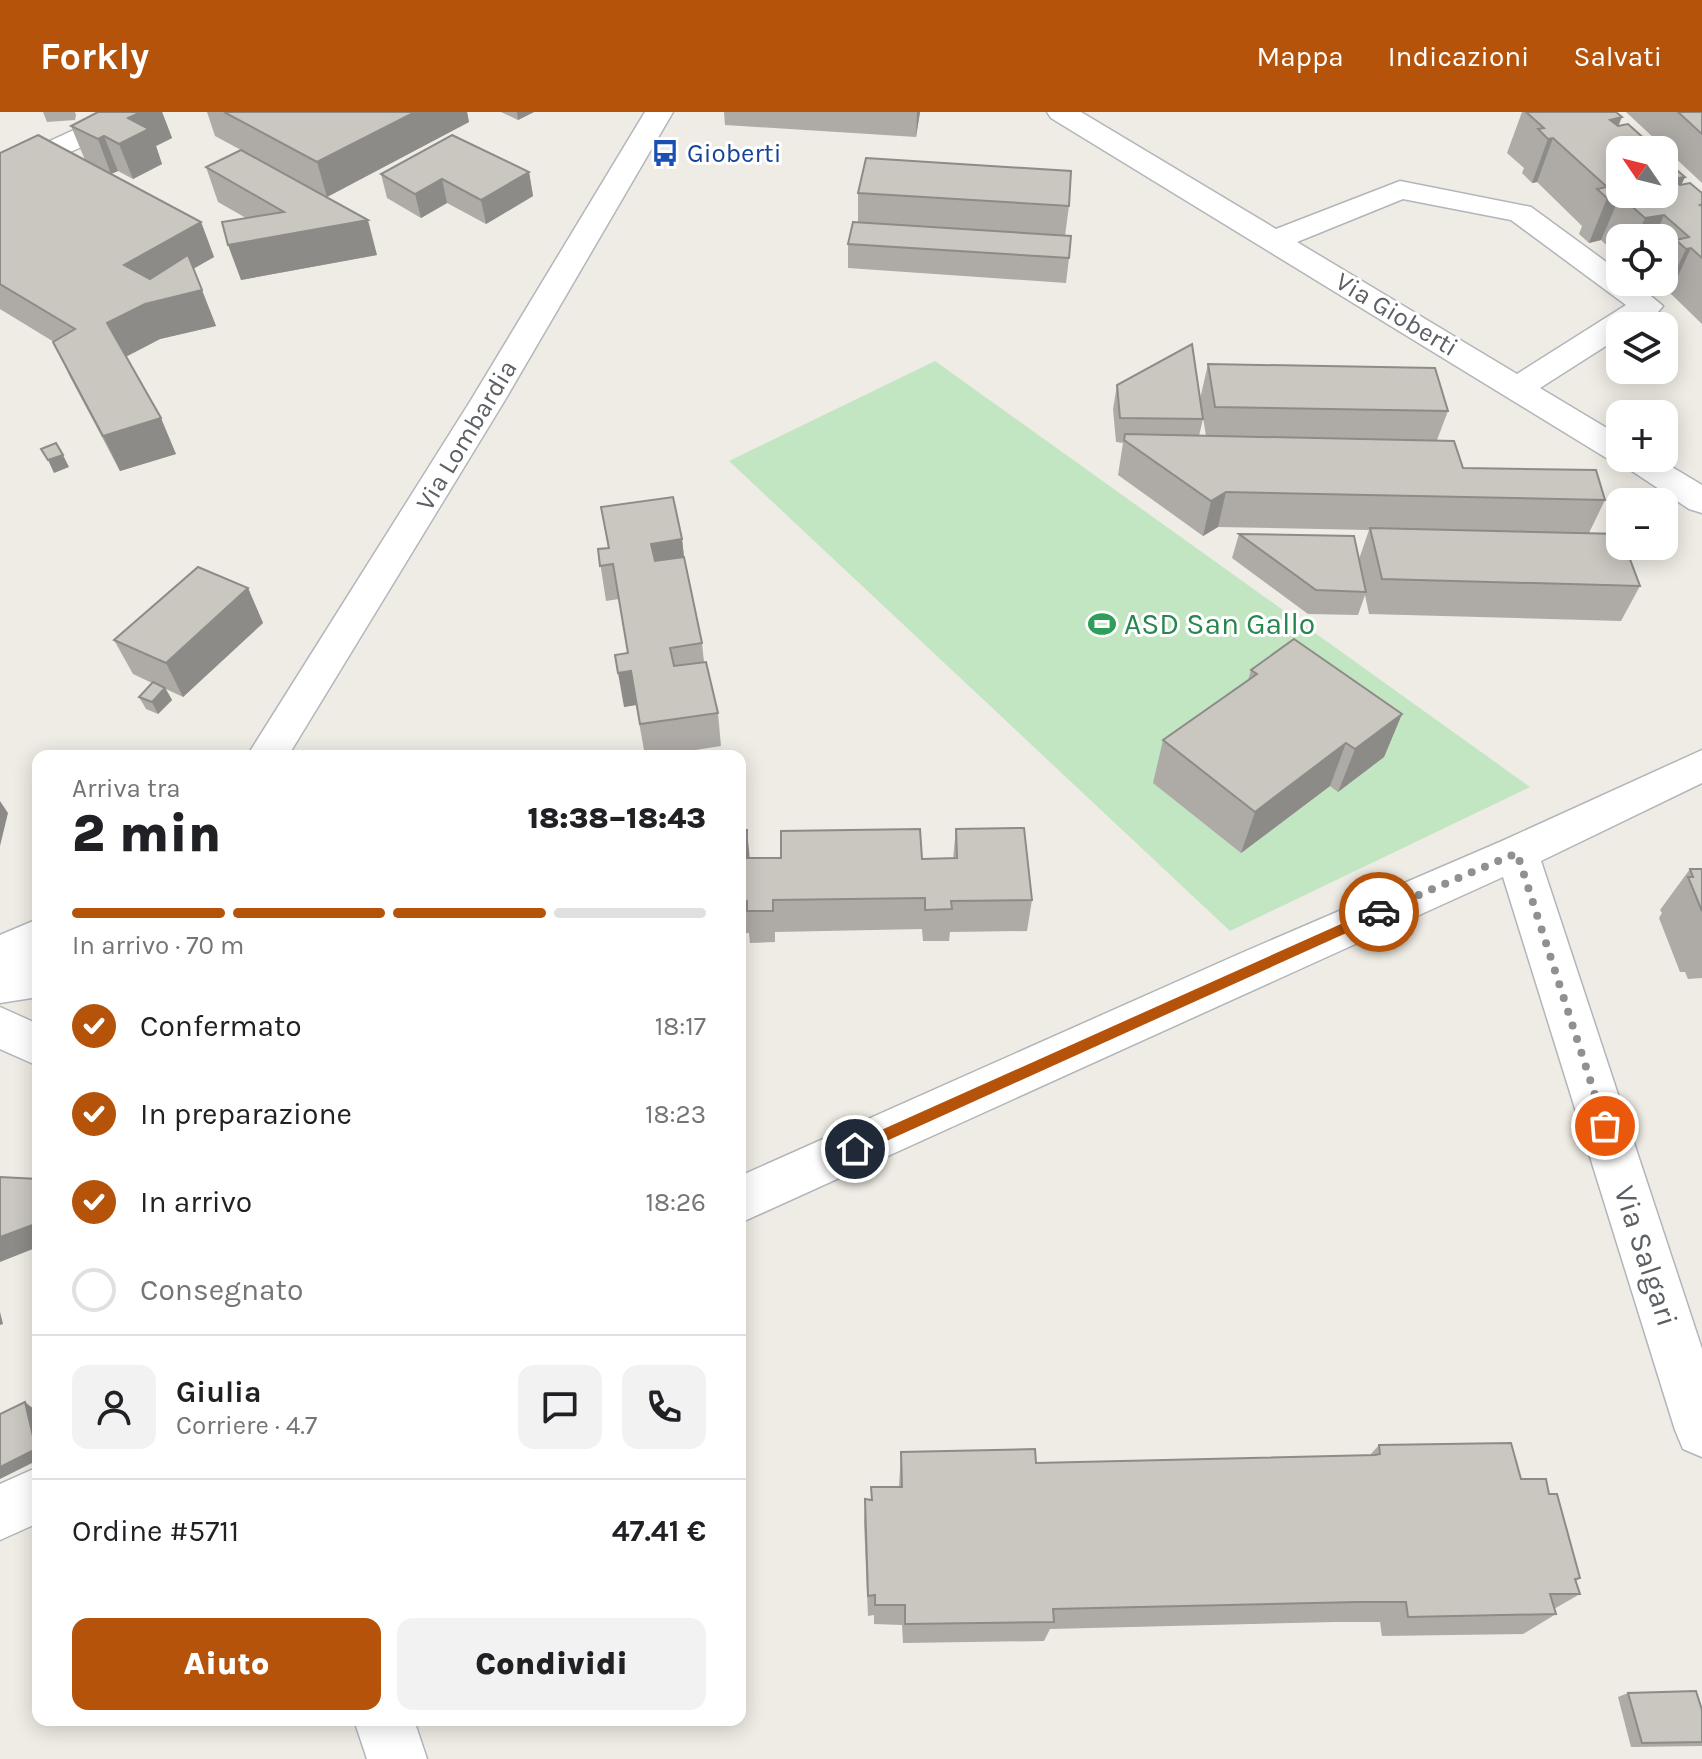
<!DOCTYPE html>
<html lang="it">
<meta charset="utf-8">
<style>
body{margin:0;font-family:Karla,sans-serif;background:#f2f2f2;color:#202124;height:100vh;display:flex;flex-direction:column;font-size:30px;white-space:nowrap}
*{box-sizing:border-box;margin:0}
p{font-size:26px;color:#757577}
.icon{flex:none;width:44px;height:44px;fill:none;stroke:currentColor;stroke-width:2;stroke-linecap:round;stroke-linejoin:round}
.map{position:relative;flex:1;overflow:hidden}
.side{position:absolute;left:32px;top:638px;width:714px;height:976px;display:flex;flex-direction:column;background:#fff;border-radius:16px;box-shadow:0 4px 20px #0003}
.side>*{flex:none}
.needle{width:52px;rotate:305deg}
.fabs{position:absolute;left:1606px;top:24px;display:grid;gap:16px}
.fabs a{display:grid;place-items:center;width:72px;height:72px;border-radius:16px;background:#fff;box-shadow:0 4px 20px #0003;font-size:40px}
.pin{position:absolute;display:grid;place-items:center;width:68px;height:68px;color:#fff;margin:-34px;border:4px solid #fff;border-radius:50%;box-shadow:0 2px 8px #0007}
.courier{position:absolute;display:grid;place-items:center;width:80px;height:80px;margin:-40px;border:6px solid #b45309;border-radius:50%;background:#fff;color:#222;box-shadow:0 2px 10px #0007}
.summary em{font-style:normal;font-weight:800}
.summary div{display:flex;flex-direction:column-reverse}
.summary{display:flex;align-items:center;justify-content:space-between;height:136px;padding:0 40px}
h1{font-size:52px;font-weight:800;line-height:60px}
.bar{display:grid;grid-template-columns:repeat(4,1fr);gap:12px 8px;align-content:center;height:96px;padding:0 40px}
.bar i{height:10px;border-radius:6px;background:#e0e0e0}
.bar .selected{background:#b45309}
.bar p{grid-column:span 4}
.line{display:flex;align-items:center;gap:20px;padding:0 40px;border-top:2px solid #e0e0e0}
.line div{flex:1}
.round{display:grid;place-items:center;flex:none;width:84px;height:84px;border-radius:16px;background:#f2f2f2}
ol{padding:0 40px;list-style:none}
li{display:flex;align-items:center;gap:24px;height:88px}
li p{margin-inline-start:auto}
li .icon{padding:8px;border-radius:50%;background:#b45309;color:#fff;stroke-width:4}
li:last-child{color:#757577}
li i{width:44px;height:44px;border:4px solid #e0e0e0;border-radius:50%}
.cta{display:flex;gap:16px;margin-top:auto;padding:16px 40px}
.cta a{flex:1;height:92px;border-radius:16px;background:#b45309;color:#fff;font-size:32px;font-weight:800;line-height:92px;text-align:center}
.cta a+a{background:#f2f2f2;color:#202124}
header{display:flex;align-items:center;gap:48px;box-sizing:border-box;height:112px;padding:0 40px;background:#b45309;color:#fff}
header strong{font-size:38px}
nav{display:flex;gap:44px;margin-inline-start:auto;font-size:28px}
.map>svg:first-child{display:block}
.green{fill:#c2e5c2}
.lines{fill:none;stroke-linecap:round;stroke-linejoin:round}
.street-casing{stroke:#b2b5b9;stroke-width:3}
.secondary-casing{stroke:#b3b7bb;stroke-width:3}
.street{fill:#fff;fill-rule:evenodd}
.secondary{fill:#fff;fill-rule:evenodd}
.wall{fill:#aeaba6}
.shaded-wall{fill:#8d8b87}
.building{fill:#cac7c1;stroke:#8d8b87;stroke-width:2}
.route{fill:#b45309}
.done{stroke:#8f9191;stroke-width:8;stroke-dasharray:0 14.4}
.labels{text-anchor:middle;stroke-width:6;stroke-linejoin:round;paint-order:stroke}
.far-transit-label{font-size:26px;fill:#164399;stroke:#fff;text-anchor:start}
.far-street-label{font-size:26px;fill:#5c6064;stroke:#fff}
.leisure-label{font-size:30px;fill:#27864d;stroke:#fff;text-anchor:start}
.street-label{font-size:30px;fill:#5c6064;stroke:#fff}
</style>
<header>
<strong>Forkly</strong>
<nav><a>Mappa</a><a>Indicazioni</a><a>Salvati</a></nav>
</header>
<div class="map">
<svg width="1702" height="1647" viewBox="0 0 1702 1647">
<rect width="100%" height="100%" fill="#eeece4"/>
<path class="green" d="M935,249L1530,675L1230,819L729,349Z"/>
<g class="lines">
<g class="street-casing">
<g id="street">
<path d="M113,0H149L145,6L0,72V52Z"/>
<path d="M1047,0H1081L1276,117L1400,69L1531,95L1620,160V170H1634L1663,194C1652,209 1637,214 1620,214V225L1540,276L1620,324V346H1657L1702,373V401L1689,397L1617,349L1608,347L1051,6ZM1403,87L1511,108L1626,193L1517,262L1297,130Z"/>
<path d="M1702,638V671L1541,749L1702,1237V1345L1683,1337L1675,1318L1503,765L740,1111V1064L1239,842L1502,729Z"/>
<path d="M38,1355V1411L0,1428V1372Z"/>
</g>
</g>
<g class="secondary-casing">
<g id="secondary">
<path d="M645,0H673L505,288L288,644H247L471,288Z"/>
<path d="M38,807V846L33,848L38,847V885L0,891V823Z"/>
<path d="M0,895L38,912V954L0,937Z"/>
<path d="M354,1608H414L427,1647H367Z"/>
</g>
</g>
<use href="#street" class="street"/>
<use href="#secondary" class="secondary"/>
</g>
<g class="wall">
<path d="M43,0H75L76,3L75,8L47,10Z"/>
<path d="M98,0H162L172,26L156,34L162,52L133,67L118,59L111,62L85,48L71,14Z"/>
<path d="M207,0H467L469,10L327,85L377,143L241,168L246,106L218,90L206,55L241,38L215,24Z"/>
<path d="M501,0H534L518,8Z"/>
<path d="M724,0H920L916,25L725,13Z"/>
<path d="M1522,0H1616L1618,14L1648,30L1645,38H1620L1685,65L1681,72L1702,81V212L1670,181L1665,182L1655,173L1656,170H1664V126H1620V146L1601,128L1589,131L1579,122L1582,114L1537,70L1532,71L1522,61L1524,56L1507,41Z"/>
<path d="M1626,0H1702V71Z"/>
<path d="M0,41L201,110L214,145L193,157L216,214L160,227L126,245L176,342L120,359L70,265L54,230L0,197Z"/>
<path d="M529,60L533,84L486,112L447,91L421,106L387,86L381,62Z"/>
<path d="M858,81L1069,94L1065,124L1069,146L1066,171L848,156V132L858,111Z"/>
<path d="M1208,252L1448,299L1437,328L1463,356L1605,388L1589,421L1640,474L1621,509L1369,502L1365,483L1358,503L1308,502L1232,446L1239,422L1359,447L1369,418L1218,415L1203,424L1118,363L1123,331L1116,330L1113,297L1117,273L1203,307L1199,324H1206L1200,287Z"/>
<path d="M601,395L682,427L684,447L702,531L704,550L718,601L721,634L657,644H645L636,593L624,595L628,541L619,487L606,489L598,437L608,436Z"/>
<path d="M248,476L263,511L183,585L166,577L172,588L158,602L146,597L139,585L152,571L133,562L114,528Z"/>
<path d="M1251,558L1402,602L1384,645L1338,680L1330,674L1241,741L1153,671L1163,628L1248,568Z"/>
<path d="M956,717L1032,788L1027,819L950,820L949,829H923L922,817L775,820V830L750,831L749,821H740V718H747L749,746L922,747H953Z"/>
<path d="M1690,757H1702V866L1688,867L1685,860H1680L1659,806L1662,801L1660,798Z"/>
<path d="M1379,1333L1521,1367L1549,1382L1580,1466L1576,1469L1580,1482L1554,1497L1556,1502L1523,1522L1382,1524L1380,1510H1335L1050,1517L1044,1529L903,1531L902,1513L874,1512V1503L868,1504L864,1411L865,1387H871V1375H899L901,1340L1036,1351L1370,1343Z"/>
<path d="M1628,1581L1702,1598V1634L1631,1635L1618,1585Z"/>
</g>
<g class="shaded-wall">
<path d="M141,0H162L172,26L156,34L162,52L133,67L119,32L128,6Z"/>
<path d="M415,0H467L469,10L327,85L317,50Z"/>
<path d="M517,0H534L518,8Z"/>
<path d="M917,0H920L916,25Z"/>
<path d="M1622,5L1604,49L1610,8Z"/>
<path d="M104,24L118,59L111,62L98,27Z"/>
<path d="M1553,26L1537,70L1532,71L1548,27Z"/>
<path d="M1648,30L1645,38H1634L1637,32Z"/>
<path d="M529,60L533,84L486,112L481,88Z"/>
<path d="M1685,65L1666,105L1664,103L1654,126H1636L1645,106L1673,67Z"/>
<path d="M442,67L447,91L421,106L415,82Z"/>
<path d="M1620,84L1601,128L1589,131L1607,86Z"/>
<path d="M368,108L377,143L241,168L228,133Z"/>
<path d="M201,110L214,145L138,188L124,153Z"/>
<path d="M1691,136L1670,181L1665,182L1686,137Z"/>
<path d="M202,178L216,214L160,227L123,246L107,211L145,192Z"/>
<path d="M161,306L176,342L120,359L103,324Z"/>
<path d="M63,343L69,355L54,361L48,348Z"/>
<path d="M1226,380L1218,415L1203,424L1211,389Z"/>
<path d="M682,427L686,462L656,467L651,432Z"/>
<path d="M248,476L263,511L183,585L166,551Z"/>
<path d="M631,559L636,593L624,595L618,561Z"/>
<path d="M165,576L172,588L158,602L152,590Z"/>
<path d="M1402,602L1384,645L1338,680L1355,637Z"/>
<path d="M1346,631L1330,674L1241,741L1255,700Z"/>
<path d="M0,689L8,701L0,734Z"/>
<path d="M747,718L750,750L746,746Z"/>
<path d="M38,1111V1135L0,1150V1125Z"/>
<path d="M0,1200L3,1212L0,1213Z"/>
<path d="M25,1290L35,1298L38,1311V1348L0,1367V1355Z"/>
</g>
<g class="building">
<path d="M98,0H141L128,6L149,17L119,32L104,24L98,27L71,14Z"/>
<path d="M224,0H415L317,50Z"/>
<path d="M1526,0H1616L1622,5L1610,8L1618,14L1628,12L1648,30L1637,32L1644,38H1620V82H1664V47L1685,65L1673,67L1680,73L1690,71L1702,81V92L1700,93L1702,94V146L1691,136L1686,137L1676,128L1689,125L1664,103L1645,106L1620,84L1607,86L1597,77L1607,75L1553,26L1548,27L1538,17L1544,16Z"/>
<path d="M1678,0H1702V22Z"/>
<path d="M38,23L201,110L124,153L150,167L188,143L202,178L145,192L107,211L161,306L103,324L53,230L75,217L0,172V41Z"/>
<path d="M452,23L529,60L481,88L442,67L415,82L381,62Z"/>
<path d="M241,38L368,108L228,133L222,110L284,100L206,55Z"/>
<path d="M866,46L1071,59L1069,94L858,81Z"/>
<path d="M853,110L1071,124L1069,146L848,132Z"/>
<path d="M1192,232L1203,307L1120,306L1117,273Z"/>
<path d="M1208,252L1435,256L1448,299L1215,295Z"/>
<path d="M1125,322L1454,329L1463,356L1596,358L1605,388L1226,380L1211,389L1124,328Z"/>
<path d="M56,331L63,343L48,348L41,337Z"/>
<path d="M673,385L682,427L651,432L655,449L684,445L702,531L670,536L674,554L706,550L718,601L640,612L631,559L618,561L615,543L628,541L613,452L600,454L598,437L609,436L601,395Z"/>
<path d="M1370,416L1620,422V434H1625L1640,474L1382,467Z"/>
<path d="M1239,422L1354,424L1366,480L1316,478Z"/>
<path d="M198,455L248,476L166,551L114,528Z"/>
<path d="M1294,527L1402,602L1355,637L1346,631L1255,700L1163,628L1257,562L1251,558Z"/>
<path d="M153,570L165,576L152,590L139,585Z"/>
<path d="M1024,716L1032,788L951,789L952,797L925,798V786L773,788V799H747V789H740V718H747L746,746H781V719L920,717L922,747L957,746L956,717Z"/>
<path d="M1690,757H1702V799L1688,765H1693Z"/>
<path d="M0,1065L38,1067V1111L0,1125Z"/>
<path d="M25,1290L36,1337L0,1355V1302Z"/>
<path d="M1511,1331L1521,1367H1546L1549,1382H1557L1580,1466L1575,1467L1580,1482H1550L1556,1502L1408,1505L1406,1490H1358L1053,1497L1054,1510L905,1512V1493H875V1483L868,1484L865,1387L872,1388L871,1375H902L901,1340L1035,1337L1036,1351L1375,1343L1380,1342L1379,1333Z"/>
<path d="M1696,1579L1702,1598V1630L1642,1631L1628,1581Z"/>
</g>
<path class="route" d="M1379,795L1384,797V804L860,1041L855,1043L847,1037L850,1032Z"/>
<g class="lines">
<path class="done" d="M1379,800L1517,741L1605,1014"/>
</g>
<defs>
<g id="bus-bare" transform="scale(2.16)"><path d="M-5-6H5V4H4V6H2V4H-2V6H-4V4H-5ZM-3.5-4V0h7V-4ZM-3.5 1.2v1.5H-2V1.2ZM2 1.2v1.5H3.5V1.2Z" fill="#1a4fb4" stroke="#fff" stroke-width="2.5" paint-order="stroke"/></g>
<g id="stadium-bare" transform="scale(2.16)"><path d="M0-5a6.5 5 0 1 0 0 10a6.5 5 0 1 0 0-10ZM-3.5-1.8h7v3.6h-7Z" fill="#2e9e5b" stroke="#fff" stroke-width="2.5" paint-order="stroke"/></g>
</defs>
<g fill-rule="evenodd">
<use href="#bus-bare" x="665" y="41"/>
<use href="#stadium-bare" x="1102" y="512"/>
</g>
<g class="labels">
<g class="far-transit-label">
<text x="687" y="50">Gioberti</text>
</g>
<g class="far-street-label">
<text transform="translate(1397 202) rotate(31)" y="9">Via Gioberti</text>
<text transform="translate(466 323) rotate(-59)" y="9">Via Lombardia</text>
</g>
<g class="leisure-label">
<text x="1124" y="522">ASD San Gallo</text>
</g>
<g class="street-label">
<text transform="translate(1646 1144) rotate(72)" y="10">Via Salgari</text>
</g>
</g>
</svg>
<div class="fabs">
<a><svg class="needle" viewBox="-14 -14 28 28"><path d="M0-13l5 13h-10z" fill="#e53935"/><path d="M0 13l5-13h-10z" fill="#757577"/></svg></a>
<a><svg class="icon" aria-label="locate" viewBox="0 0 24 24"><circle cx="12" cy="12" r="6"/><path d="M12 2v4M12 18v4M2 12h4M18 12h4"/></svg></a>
<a><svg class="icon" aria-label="layers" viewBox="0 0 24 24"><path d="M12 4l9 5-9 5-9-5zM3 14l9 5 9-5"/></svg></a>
<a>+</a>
<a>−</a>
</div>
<div class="pin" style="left:1605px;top:1014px;background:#ea580c"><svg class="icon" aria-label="bag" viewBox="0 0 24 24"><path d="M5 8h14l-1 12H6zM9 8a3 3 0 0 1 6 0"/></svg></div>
<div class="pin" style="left:855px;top:1037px;background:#1f2937"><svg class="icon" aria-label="home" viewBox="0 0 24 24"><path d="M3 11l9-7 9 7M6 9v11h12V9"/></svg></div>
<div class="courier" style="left:1379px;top:800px"><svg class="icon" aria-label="car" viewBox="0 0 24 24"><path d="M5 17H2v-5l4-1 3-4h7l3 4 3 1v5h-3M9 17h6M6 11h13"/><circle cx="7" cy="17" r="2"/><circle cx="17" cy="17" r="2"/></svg></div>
<section class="side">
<div class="summary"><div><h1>2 min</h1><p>Arriva tra</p></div><em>18:38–18:43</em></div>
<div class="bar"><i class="selected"></i><i class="selected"></i><i class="selected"></i><i></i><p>In arrivo · 70 m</p></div>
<ol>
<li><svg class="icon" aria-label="check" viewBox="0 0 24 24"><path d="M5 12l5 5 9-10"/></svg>Confermato<p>18:17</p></li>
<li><svg class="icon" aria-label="check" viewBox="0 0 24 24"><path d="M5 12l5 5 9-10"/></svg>In preparazione<p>18:23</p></li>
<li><svg class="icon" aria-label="check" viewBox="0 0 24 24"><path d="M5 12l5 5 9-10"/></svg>In arrivo<p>18:26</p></li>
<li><i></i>Consegnato</li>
</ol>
<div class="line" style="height:144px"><a class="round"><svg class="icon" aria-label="person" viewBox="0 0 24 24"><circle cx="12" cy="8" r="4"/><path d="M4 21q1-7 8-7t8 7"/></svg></a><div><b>Giulia</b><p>Corriere · 4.7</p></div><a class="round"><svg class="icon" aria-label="chat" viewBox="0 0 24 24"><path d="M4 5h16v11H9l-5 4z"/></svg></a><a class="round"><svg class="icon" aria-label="phone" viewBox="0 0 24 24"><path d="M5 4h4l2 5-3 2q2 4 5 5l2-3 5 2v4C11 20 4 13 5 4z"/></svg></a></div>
<div class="line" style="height:104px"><div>Ordine #5711</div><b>47.41 €</b></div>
<div class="cta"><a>Aiuto</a><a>Condividi</a></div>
</section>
</div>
